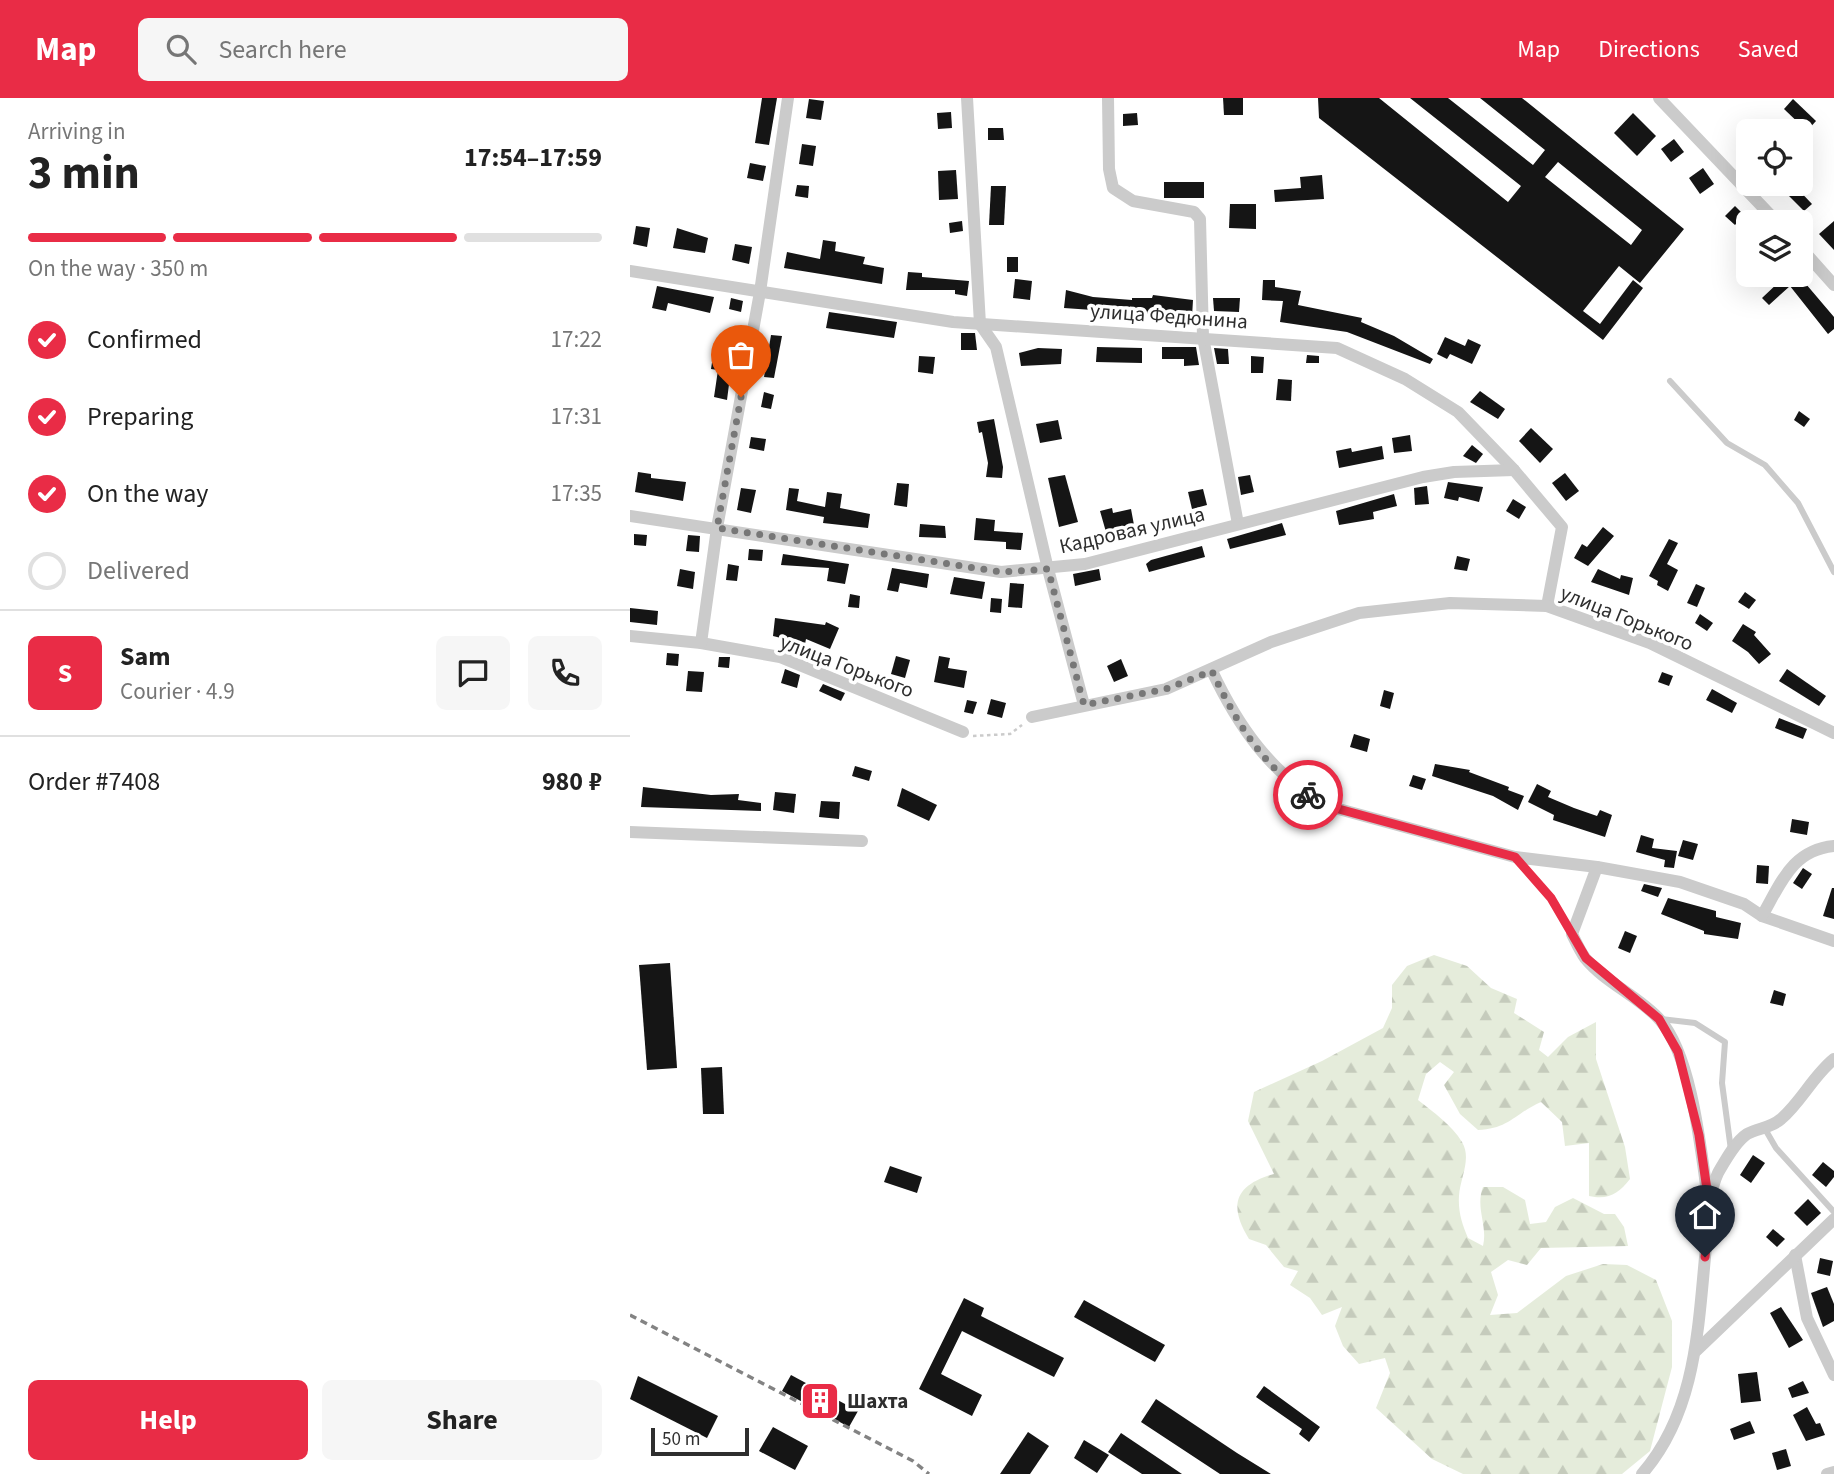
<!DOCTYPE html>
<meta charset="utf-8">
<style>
body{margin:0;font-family:"Source Sans 3",sans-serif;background:#f6f6f6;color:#222;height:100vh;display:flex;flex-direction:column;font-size:26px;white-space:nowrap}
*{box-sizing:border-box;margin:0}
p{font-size:23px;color:#767676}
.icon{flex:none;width:38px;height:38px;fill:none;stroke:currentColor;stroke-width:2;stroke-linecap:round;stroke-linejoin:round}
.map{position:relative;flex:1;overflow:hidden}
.panel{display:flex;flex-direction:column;background:#fff;width:630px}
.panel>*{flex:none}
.fabs{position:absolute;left:1106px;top:21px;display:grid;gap:14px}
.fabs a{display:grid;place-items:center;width:77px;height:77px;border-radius:10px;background:#fff;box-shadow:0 7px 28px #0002;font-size:35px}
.scale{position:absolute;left:21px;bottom:18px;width:98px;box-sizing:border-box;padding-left:7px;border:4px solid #2e2e2e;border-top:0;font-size:19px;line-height:24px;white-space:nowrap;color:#2e2e2e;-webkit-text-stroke:5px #fff;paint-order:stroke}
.pin{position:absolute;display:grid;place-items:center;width:60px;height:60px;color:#fff;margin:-72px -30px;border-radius:50% 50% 50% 0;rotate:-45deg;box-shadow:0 0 7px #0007}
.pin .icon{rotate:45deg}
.courier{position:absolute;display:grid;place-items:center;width:70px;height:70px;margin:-35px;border:5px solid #e92c46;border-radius:50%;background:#fff;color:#222;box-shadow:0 2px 9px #0007}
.head em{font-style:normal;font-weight:700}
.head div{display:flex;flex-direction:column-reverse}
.head{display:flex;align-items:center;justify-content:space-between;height:119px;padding:0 28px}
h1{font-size:46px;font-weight:700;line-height:52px}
.bar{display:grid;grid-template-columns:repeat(4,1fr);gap:10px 7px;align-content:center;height:84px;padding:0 28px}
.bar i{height:9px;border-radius:5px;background:#e0e0e0}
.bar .active{background:#e92c46}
.bar p{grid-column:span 4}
.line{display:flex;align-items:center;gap:18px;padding:0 28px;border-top:2px solid #e0e0e0}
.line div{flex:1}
.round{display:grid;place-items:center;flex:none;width:74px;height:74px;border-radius:10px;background:#f6f6f6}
ol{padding:0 28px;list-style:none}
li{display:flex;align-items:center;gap:21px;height:77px}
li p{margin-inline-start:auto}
li .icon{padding:7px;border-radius:50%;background:#e92c46;color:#fff;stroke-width:4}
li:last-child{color:#767676}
li i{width:38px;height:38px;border:4px solid #e0e0e0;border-radius:50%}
.cta{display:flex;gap:14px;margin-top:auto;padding:14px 28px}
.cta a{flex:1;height:80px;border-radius:10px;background:#e92c46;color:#fff;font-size:28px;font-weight:700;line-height:80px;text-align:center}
.cta a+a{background:#f6f6f6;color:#222}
header{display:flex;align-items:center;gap:42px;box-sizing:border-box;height:98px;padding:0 35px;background:#e92c46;color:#fff}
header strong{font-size:33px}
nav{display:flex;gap:38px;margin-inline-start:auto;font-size:24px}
.search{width:490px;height:63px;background:#f6f6f6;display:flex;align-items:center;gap:18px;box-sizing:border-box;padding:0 24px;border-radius:10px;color:#767676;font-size:26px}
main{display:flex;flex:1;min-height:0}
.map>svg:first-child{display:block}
.forest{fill:url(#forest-firs)}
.building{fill:#151515;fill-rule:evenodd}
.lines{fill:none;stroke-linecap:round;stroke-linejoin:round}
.path{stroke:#cbcbcb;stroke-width:2.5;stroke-dasharray:3.5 3.5;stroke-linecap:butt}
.lane{stroke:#cbcbcb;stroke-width:6}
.street{stroke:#cbcbcb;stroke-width:12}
.rail{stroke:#838383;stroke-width:3.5;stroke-dasharray:7 5;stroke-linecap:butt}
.done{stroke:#777;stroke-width:7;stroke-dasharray:0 12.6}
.route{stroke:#e92c46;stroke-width:9}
.labels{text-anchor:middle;stroke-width:7;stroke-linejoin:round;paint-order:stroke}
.street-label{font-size:21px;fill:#2e2e2e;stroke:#fff}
.poi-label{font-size:21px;font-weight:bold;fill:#2e2e2e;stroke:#fff;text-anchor:start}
</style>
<header>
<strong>Map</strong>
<div class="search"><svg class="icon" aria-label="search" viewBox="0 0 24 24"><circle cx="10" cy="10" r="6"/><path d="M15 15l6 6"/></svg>Search here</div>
<nav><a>Map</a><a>Directions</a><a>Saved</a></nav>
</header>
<main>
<section class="panel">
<div class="head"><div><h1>3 min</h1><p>Arriving in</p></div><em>17:54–17:59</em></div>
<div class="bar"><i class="active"></i><i class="active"></i><i class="active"></i><i></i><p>On the way · 350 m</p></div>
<ol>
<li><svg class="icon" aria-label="check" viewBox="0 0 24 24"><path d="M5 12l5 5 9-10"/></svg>Confirmed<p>17:22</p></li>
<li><svg class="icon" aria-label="check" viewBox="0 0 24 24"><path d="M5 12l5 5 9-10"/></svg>Preparing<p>17:31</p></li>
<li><svg class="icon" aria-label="check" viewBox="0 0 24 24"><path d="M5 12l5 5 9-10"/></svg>On the way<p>17:35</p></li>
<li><i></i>Delivered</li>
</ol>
<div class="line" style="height:126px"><b class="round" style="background:#e92c46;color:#fff">S</b><div><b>Sam</b><p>Courier · 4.9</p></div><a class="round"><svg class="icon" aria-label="chat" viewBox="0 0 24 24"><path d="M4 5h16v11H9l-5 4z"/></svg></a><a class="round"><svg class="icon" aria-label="phone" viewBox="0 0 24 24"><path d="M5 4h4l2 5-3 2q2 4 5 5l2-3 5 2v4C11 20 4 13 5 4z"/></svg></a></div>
<div class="line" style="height:91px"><div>Order #7408</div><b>980 ₽</b></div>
<div class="cta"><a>Help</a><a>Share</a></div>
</section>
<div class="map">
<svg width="1204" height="1376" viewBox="0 0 1204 1376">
<defs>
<pattern id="forest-firs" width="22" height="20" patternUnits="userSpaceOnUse" patternTransform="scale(1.75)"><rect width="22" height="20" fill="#e5ecdb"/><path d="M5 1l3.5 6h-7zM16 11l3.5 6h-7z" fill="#c5cbbc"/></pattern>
</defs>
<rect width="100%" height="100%" fill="#fff"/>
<path class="forest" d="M804,857L837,868L861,890L887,901L884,915L914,934L909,952L918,959L938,939L966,924V961L995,1049L1000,1081C988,1096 979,1102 959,1098V1045L935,1048L932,1024L911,1004C884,1016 879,1031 848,1032L830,1016L814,987L824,974L810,964L796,976L788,1002C803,1014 822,1027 832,1044C842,1061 830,1080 829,1098C828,1114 832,1126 838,1140L853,1148C858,1127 845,1110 853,1089H873L895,1102L900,1126L916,1124L925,1109L943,1100L974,1116H985L994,1129L998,1148L911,1150L897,1167L878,1162L861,1174L868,1197L860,1217L887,1215L936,1178L973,1166L997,1167L1026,1182L1042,1223V1269L1020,1353L992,1376H833L802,1361L746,1310L760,1275L755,1260L729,1266L713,1248L705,1228L712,1209L692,1217L680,1200L660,1187L668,1173L654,1169L636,1147L619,1141C598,1107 605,1087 644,1076L618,1023L624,994L692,963L753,930L762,910V887L777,868Z"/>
<g class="building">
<path d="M132,0H147L139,47L125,45Z"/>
<path d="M593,0H613V17H594Z"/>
<path d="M688,0H749L878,104L891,88L780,0H818L903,67L915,52L850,0H892L1054,131L1010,185L989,168L953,213L970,226L1003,182L1013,190L973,242L689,20ZM928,64L1012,132L1001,147L915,79Z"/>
<path d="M179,1L194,3L191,22L176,20Z"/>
<path d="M1163,1L1186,23L1177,33L1154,11Z"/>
<path d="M321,14L322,30L308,31L307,15Z"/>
<path d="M507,15L508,27L493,28V16Z"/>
<path d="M1003,15L1026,38L1007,58L984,35Z"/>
<path d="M358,30H373L374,42H358Z"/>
<path d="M1044,41L1054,54L1041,64L1031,51Z"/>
<path d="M172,46L186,48L183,68L169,66Z"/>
<path d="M120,65L136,68L133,83L117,80Z"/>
<path d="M1073,70L1084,86L1070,96L1059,80Z"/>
<path d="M326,72L328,101L309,102L308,73Z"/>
<path d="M692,77L694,101L645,104L644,92L671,90L670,79Z"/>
<rect x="534" y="84" width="40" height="16"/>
<path d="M1150,86H1163L1182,106L1174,113L1152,91Z"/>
<path d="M167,87L179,88L178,100L165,98Z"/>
<path d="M361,88H376L374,127H359Z"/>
<path d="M600,106H626V131L599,130Z"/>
<path d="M1105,108L1114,117L1105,127L1095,118Z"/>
<path d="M332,123L333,133L320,135L319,125Z"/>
<path d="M1204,123V152L1189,136Z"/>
<path d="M6,128L20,130L17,149L3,146Z"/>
<path d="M47,130L78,140L75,155L43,150Z"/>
<path d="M193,142L206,144L205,153L235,159L233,166L254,170L252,186L154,170L157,154L190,161Z"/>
<path d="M105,146L122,149L119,166L102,162Z"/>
<rect x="377" y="159" width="11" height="15"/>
<path d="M278,174L292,175V179L339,183L337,198L325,196V192H276Z"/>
<path d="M1147,177H1172L1170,179L1204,219V231L1198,236L1160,188L1139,207L1132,200L1151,182Z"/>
<path d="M385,181L402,183L400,202L383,200Z"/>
<path d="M633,182H645V189L671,193L668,207L732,220L731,224L764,238L803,261L800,266L717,234L650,224L653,203L632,202Z"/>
<path d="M27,188L84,199L80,215L38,205L36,213L22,210Z"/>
<path d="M436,192L463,199L502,202V200H522L523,197L563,202L562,219L434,210Z"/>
<path d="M101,200L113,203L111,214L99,211Z"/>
<path d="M583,200H610L609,214L584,213Z"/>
<path d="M199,214L267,224L264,240L196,230Z"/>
<path d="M331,235H345L347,252H331Z"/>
<path d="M141,237L152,238L144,280L134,279Z"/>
<path d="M815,239L835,248L838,241L851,247L842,266L820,256L817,261L807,256Z"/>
<path d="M467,249L512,250V265L466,264Z"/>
<path d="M532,249H566L569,267L554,268V261H532Z"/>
<path d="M408,250L432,251L431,266L391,268L389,255Z"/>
<path d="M584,250L598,251L599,266H587Z"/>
<path d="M84,252L103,255L97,302L84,299L88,272L81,271Z"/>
<path d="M677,257L689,258V265H676Z"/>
<path d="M289,258L305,259L303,276L288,274Z"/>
<path d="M621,258L634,259L633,275H621Z"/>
<path d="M648,281L662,282L661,303L646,302Z"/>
<path d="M850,293L875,311L868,321L840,304Z"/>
<path d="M134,294L144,297L141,311L131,309Z"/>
<path d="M1169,313L1180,321L1174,329L1164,322Z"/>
<path d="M364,321L373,369L372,380L356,379L358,365L352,334L349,335L347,324Z"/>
<path d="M428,322L432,341L410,345L406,326Z"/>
<path d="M901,330L923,351L910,365L889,343Z"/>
<path d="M780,337L782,353L764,355L762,340Z"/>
<path d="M121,339L136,341L134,353L119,350Z"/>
<path d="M842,347L853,356L846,365L833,358Z"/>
<path d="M752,348L754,361L709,370L706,353L721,350L722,354Z"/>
<path d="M8,374L21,376V380L56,384L53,403L5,394Z"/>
<path d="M935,375L949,393L936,403L922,385Z"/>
<path d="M435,377L448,424L429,429L418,380Z"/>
<path d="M620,377L624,394L611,397L608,379Z"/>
<path d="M818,384L853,389L849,404L829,399L828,403L814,400Z"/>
<path d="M267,385L279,386L277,409L264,407Z"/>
<path d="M797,388L799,406L785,407L784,390Z"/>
<path d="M111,390L126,392L121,415L107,412Z"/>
<path d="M159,390L169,391L167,403L195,409L197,394L212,396L210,410L240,416L238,430L193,425L194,419L156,412Z"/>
<path d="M573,391L577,407L562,411L558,394Z"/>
<path d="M764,396L767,408L743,414L744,421L709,427L706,413Z"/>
<path d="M883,401L896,409L889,421L876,413Z"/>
<path d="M482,410L483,415L501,411L504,427L476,434L470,413Z"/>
<path d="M346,420L365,422L364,433L393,435L391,452L376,451V444L344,442Z"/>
<path d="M652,425L656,437L600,451L597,441Z"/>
<path d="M290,426L315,428L316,440L289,439Z"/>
<path d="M973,429L984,438L958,468L944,460L952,446L957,449Z"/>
<path d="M4,436L17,437L16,448L4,447Z"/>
<path d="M58,437L70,438L69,454L56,453Z"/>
<path d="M1039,441L1048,445L1037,466L1048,472L1038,493L1027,487L1028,483L1019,478Z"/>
<path d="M572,448L575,459L519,474L516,466L521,462Z"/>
<path d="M119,451L133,452L132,463L118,462Z"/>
<path d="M153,456L219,466L215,486L197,483L199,470L151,467Z"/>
<path d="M827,458L840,461L837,473L824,471Z"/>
<path d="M98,466L109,468L107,483L96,482Z"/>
<path d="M262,470L299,476L297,490L270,485L268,494L257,492Z"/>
<path d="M50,471L65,474L63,491L47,488Z"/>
<path d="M469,471L471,482L445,488L443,476Z"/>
<path d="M968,471L990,481L991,477L1003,480L999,497L961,484Z"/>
<path d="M324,479L355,484L352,501L320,496Z"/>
<path d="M380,485L394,486L392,510L378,509Z"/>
<path d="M1066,486L1075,490L1067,509L1057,505Z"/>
<path d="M1115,494L1126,502L1119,511L1108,504Z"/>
<path d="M220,496L230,498L229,510L218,509Z"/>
<path d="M361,500L372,501L371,515L360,514Z"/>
<path d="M0,510L28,513L27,527L0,524Z"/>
<path d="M1070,516L1083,525L1077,533L1065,525Z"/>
<path d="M145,520L195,527L196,524L209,530L200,551L176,541L175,546L143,538Z"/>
<path d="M1113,526L1126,534L1124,537L1141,556L1129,566L1118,554L1102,543Z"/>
<path d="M37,555L49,556L48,568L36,567Z"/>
<path d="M266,558L280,562L275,580L261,576Z"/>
<path d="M309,558L320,560L318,570L337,573L334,590L304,584Z"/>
<path d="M89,559H100L99,570L88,569Z"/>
<path d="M491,561L498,578L484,584L477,568Z"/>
<path d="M155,571L170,577L167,590L151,585Z"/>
<path d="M1157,571L1196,598L1189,608L1149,583Z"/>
<path d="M58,573L74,574L72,594L56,593Z"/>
<path d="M1032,574L1043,578L1039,588L1028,584Z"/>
<path d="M193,586L215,595L211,603L189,593Z"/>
<path d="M1082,591L1107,605L1102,615L1076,602Z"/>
<path d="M754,592L764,595L760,611L750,608Z"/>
<path d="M361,601L376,605L372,620L357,616Z"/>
<path d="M337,602L347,604L343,616L334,614Z"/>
<path d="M1149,620L1177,631L1173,641L1145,630Z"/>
<path d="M724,636L740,641L737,654L720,649Z"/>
<path d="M805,666L840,672L839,674L879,689L878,692L894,698L888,712L863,698L802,678Z"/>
<path d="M225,668L242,673L239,683L222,678Z"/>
<path d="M687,675H700V689H686Z"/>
<path d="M783,677L796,681L792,692L779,688Z"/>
<path d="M907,686L921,693L918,699L944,710L967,718L970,712L982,717L975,739L923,722L924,717L898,704Z"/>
<path d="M13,689L81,697L109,696L108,702L131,705V713L11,709Z"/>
<path d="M272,690L307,707L299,723L267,708Z"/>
<path d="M145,694L166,696L164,715L143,712Z"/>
<path d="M191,703L210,704L209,721L189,719Z"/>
<path d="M1162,721L1179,724L1177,737L1160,734Z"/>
<path d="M1011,737L1024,741L1022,750L1047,753L1044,770L1034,769L1035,762L1006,754Z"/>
<path d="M1053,742L1068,746L1063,762L1048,758Z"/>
<path d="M1127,767L1139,768L1138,786L1126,785Z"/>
<path d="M1173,770L1182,776L1172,791L1163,785Z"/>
<path d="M1014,786L1032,790L1028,799L1011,793Z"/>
<path d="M1202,790H1204V821L1193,818Z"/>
<path d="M1038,800L1086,813V819L1111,825L1108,841L1074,836V833L1031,816Z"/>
<path d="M995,833L1007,838L1000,855L988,850Z"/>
<path d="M40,865L47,970L17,972L9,867Z"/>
<path d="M1144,892L1156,896L1153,908L1140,905Z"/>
<path d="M92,969L94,1016H73L71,970Z"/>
<path d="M1123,1057L1135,1065L1121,1085L1110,1077Z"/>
<path d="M1193,1064L1204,1073V1079L1196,1089L1182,1077Z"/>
<path d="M260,1068L292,1079L287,1095L254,1084Z"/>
<path d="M1178,1101L1191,1115L1177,1128L1164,1115Z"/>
<path d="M1143,1131L1155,1141L1147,1149L1136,1139Z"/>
<path d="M1190,1160L1203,1163L1200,1178L1187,1175Z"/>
<path d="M1197,1189L1204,1206V1223L1193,1229L1181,1195Z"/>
<path d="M334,1200L354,1210L351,1218L434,1260L424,1279L332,1233L311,1276L352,1297L342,1318L289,1291Z"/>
<path d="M454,1202L535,1247L525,1264L444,1219Z"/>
<path d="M1151,1209L1173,1242L1159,1250L1140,1215Z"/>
<path d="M1127,1274L1131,1303L1111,1305L1108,1276Z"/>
<path d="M161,1277L228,1313L219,1329L152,1293Z"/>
<path d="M8,1278L88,1318L77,1340L0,1301Z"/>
<path d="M1173,1283L1179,1295L1162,1300L1158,1290Z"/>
<path d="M634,1288L690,1329L679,1344L669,1336L672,1331L626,1299Z"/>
<path d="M526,1301L607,1355L641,1376H590L511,1324Z"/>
<path d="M1177,1309L1186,1326L1190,1325L1195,1337L1176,1343L1163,1317Z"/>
<path d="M1120,1323L1125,1335L1104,1342L1100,1331Z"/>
<path d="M143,1329L178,1348L165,1372L129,1353Z"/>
<path d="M398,1334L419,1348L400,1376H370Z"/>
<path d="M491,1335L552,1376H512L478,1354Z"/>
<path d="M454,1342L479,1357L467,1375L444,1360Z"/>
<path d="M1156,1351L1161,1368L1147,1372L1142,1355Z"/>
</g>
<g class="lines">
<path class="path" d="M343,638L380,636L392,627"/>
<g class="lane">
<path d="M1040,283L1097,345L1135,367L1168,405L1204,474"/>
<path d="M885,760L921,800L941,835"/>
<path d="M1031,921L1065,925L1095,944L1092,985L1101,1052"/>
<path d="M1135,1031L1146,1050L1204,1114"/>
</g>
<g class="street">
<path d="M337,0L350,226L366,249L418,471L454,607"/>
<path d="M478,0L479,71L483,90L503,103L564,114L570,121L573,239L608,426"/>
<path d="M1029,0L1147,124"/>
<path d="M1171,150L1204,187"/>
<path d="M0,173L323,224L707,250L775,281L828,314L884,372L932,429L917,508"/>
<path d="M0,418L371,474L455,466L793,379L824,374L884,372"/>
<path d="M0,538L71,545L150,559L333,634"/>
<path d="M71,545L87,430L130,194L158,0"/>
<path d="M582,573C608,628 640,674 694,707L885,759L967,769L1050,784L1114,806L1132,818L1204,843"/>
<path d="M402,619L536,591L641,544L729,515L820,505L917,508L1020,545L1204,635"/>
<path d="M0,734L232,743"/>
<path d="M967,769L942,836C946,844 950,853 955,860C975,885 1009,898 1030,922C1062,958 1071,1053 1078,1102"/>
<path d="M1132,818C1151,785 1162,752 1204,748"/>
<path d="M1165,1157L1177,1220L1204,1277"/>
<path d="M1066,1253L1204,1121"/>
<path d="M1012,1376C1067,1313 1068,1228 1076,1149C1078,1126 1078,1096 1088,1075C1095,1063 1105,1044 1117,1036C1128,1030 1141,1030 1151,1021C1171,1004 1183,978 1204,961"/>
<path d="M1197,1376L1204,1374"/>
</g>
<path class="rail" d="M0,1217L283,1363L299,1376"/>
</g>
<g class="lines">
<path class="done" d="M111,299L87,430L371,474L418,471L454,607L536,591L582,573C604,620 632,669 678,697"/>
<path class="route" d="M678,697L694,707L885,759L921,800L956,860L1029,921L1048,954L1069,1037L1080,1112L1075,1159"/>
</g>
<defs>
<g id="building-square" transform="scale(2.0125)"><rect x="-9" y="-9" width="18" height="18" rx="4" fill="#e92c46" stroke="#fff"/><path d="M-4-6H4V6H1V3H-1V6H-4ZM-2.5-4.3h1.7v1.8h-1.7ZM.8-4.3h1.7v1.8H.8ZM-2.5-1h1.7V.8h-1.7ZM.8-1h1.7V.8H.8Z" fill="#fff"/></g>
</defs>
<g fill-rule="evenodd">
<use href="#building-square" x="190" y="1303"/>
</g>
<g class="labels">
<g class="street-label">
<text transform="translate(539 218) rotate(4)" y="7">улица Федюнина</text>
<text transform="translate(502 432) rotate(-13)" y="7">Кадровая улица</text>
<text transform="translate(997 520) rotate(22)" y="7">улица Горького</text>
<text transform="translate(217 568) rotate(21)" y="7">улица Горького</text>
</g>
<g class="poi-label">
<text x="217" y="1310">Шахта</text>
</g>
</g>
</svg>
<div class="fabs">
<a><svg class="icon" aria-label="locate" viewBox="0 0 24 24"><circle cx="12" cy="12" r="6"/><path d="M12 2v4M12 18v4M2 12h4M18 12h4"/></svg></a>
<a><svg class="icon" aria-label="layers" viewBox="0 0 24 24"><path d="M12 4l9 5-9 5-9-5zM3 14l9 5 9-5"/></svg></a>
</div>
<div class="scale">50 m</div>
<div class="pin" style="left:111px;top:299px;background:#ea580c"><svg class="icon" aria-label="bag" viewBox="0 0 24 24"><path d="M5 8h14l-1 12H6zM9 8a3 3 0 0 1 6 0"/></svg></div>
<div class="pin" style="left:1075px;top:1159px;background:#1f2937"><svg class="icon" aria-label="home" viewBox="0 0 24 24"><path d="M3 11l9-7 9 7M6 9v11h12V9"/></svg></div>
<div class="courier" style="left:678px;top:697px"><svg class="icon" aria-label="bike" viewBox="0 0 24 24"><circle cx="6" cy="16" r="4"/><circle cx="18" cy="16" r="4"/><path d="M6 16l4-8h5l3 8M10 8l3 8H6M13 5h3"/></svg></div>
</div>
</main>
